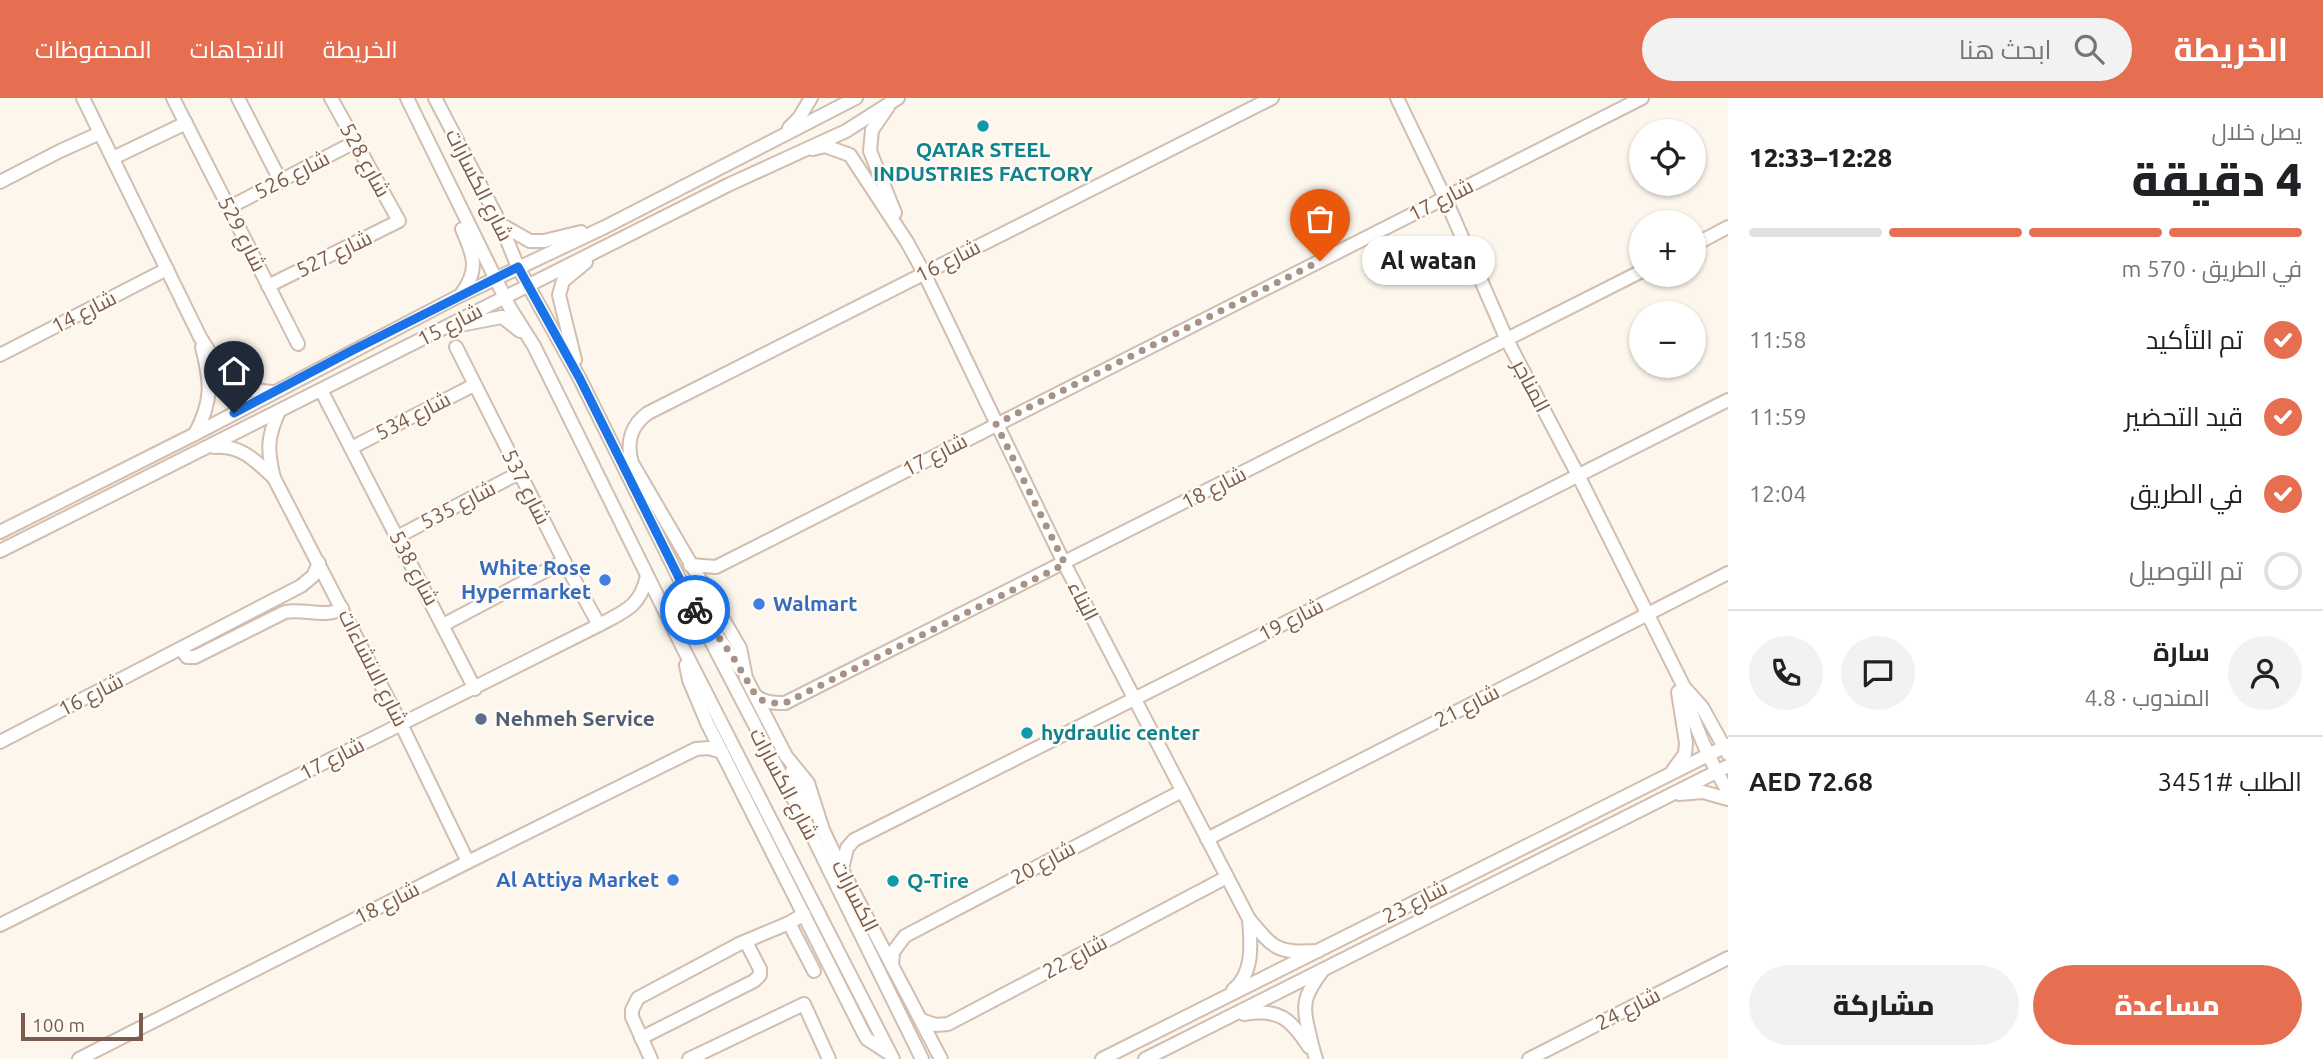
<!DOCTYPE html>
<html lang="ar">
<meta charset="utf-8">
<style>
body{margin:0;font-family:Ubuntu,Cairo,sans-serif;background:#f2f2f2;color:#202124;direction:rtl;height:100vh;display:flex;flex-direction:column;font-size:26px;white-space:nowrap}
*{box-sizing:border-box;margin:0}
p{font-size:23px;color:#757577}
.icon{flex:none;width:38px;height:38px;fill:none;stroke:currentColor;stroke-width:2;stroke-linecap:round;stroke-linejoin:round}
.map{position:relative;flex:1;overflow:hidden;direction:ltr}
.sheet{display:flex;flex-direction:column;background:#fff;width:595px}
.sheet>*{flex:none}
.tools{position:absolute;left:1629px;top:21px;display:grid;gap:14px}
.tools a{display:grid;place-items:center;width:77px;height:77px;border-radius:50%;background:#fff;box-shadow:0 2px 5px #0004;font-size:35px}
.scale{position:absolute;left:21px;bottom:18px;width:122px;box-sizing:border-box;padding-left:7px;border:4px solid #7a5c4d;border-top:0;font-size:19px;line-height:24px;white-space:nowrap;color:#7a5c4d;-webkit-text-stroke:5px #fffaf3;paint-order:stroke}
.pin{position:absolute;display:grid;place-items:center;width:60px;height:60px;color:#fff;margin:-72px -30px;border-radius:50% 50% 50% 0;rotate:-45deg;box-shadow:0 0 7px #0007}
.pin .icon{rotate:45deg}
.courier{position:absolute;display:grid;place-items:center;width:70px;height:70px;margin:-35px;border:5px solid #1a73e8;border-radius:50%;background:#fff;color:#222;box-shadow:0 2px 9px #0007}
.bubble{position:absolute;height:49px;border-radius:24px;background:#fff;box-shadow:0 2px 5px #0004;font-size:23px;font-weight:800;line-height:49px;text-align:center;direction:rtl}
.overview em{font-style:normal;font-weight:800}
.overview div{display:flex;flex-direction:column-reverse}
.overview{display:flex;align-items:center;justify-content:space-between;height:119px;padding:0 21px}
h1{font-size:46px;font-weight:800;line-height:52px}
.bar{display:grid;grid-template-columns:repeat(4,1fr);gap:10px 7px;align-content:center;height:84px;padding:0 21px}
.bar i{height:9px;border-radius:5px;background:#e0e0e0}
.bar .active{background:#e76f51}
.bar p{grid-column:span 4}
.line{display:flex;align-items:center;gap:18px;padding:0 21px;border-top:2px solid #e0e0e0}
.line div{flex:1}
.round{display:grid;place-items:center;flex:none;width:74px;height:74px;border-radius:37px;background:#f2f2f2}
ol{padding:0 21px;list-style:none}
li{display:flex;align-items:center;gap:21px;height:77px}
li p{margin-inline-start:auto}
li .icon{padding:7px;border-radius:50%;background:#e76f51;color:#fff;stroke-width:4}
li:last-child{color:#757577}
li i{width:38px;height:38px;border:4px solid #e0e0e0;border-radius:50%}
.button{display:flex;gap:14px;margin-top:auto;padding:14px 21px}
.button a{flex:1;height:80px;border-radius:42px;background:#e76f51;color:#fff;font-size:28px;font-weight:800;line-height:80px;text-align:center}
.button a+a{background:#f2f2f2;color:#202124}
header{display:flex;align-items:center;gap:42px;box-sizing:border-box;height:98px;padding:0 35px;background:#e76f51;color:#fff}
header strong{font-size:33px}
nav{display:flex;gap:38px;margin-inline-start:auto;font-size:24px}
.search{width:490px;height:63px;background:#f2f2f2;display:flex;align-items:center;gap:18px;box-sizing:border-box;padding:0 24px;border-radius:38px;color:#757577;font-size:26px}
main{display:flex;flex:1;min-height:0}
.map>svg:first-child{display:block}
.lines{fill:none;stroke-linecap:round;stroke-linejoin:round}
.minor-casing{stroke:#d1beb0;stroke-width:16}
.minor{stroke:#fff;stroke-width:12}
.done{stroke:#a89285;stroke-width:7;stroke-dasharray:0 12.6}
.route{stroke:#1a73e8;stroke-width:9}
.culture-dot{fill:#0f9aa8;stroke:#fffaf3;stroke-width:2.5}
.shop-dot{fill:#3f7fe0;stroke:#fffaf3;stroke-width:2.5}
.service-dot{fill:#5c6f8a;stroke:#fffaf3;stroke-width:2.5}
.labels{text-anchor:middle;stroke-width:5;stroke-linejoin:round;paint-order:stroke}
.culture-label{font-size:21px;font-weight:bold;fill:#0d838f;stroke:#fffaf3;text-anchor:start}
.street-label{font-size:21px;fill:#7a5c4d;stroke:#fffaf3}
.shop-label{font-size:21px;font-weight:bold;fill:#366cbe;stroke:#fffaf3;text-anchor:end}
.service-label{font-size:21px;font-weight:bold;fill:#4e5e75;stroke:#fffaf3;text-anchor:start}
</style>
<header>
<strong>الخريطة</strong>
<div class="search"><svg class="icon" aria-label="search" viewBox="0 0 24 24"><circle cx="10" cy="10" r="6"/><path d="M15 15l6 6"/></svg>ابحث هنا</div>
<nav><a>الخريطة</a><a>الاتجاهات</a><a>المحفوظات</a></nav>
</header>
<main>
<section class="sheet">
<div class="overview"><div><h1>4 دقيقة</h1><p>يصل خلال</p></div><em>12:28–12:33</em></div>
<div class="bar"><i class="active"></i><i class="active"></i><i class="active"></i><i></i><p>في الطريق · 570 m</p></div>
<ol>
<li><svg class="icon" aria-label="check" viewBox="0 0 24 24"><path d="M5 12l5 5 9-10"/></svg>تم التأكيد<p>11:58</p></li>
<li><svg class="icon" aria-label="check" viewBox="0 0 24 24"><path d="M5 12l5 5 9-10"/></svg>قيد التحضير<p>11:59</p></li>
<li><svg class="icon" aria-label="check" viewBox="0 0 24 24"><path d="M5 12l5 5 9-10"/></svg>في الطريق<p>12:04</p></li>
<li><i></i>تم التوصيل</li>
</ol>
<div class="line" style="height:126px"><a class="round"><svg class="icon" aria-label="person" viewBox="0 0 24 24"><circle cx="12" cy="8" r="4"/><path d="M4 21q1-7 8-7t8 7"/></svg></a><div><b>سارة</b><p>المندوب · 4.8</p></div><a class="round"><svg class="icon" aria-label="chat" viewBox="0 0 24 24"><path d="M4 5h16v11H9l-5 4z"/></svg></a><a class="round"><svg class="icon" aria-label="phone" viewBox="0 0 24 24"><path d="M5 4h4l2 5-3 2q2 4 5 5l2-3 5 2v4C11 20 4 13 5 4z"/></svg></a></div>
<div class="line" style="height:91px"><div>الطلب #3451</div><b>AED 72.68</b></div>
<div class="button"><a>مساعدة</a><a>مشاركة</a></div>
</section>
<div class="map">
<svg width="1728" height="961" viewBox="0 0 1728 961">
<rect width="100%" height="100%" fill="#fdf6ec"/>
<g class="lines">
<g class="minor-casing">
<g id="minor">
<path d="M83,0L200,239L225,279L234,286L245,291L272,294"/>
<path d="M173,0L298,246"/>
<path d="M238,0L281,84"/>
<path d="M407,0L510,210L534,248L684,552L893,961"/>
<path d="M435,0L500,125L518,169L580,281L697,516L808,729L922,961"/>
<path d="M1397,0L1445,100L1507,242L1578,377L1684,589C1693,627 1709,661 1728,694"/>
<path d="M888,9L872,32L870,53L895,115"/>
<path d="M789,30L799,20L811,0"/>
<path d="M813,51L825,48L850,57L907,144L924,175L1064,465L1249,821C1275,852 1277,855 1318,853"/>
<path d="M113,60L186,25"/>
<path d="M0,84L60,53L100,35"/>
<path d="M228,110L355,44"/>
<path d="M500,126L530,143H544L581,134"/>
<path d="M1694,147L1728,129"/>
<path d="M268,188L399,123L331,0"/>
<path d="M462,195C480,170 473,157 462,131"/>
<path d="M460,227L502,219L520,233"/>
<path d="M456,249L564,463L599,527"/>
<path d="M0,257L167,171"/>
<path d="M575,262L559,197L563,183L586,164"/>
<path d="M321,292L475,591"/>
<path d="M279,313C267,340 267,352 274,380L401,626L468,764"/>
<path d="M195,336C213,302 211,285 202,249"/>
<path d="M214,349C240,346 256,363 273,379"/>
<path d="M351,350L474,287"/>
<path d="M0,434L195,336L459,198L605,129L856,0"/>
<path d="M397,439L519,375"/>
<path d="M0,453L728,87L846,33L898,0"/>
<path d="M690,467L716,469L1642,0"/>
<path d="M707,526L717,537L740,571"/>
<path d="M443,527L564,463"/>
<path d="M181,551L187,559H195L285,514C304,510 327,521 342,510"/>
<path d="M686,567L689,582L707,625L863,934L867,941L890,956"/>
<path d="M1684,589L1702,609L1728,656"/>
<path d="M756,598C764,605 775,605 785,605L1642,173"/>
<path d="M0,644L301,488L313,478L319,465"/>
<path d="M1673,672L1685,656L1686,645L1678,594"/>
<path d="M792,673L806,715"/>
<path d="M1679,696L1703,694L1728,701"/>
<path d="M1207,741L1728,475"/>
<path d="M842,771L847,750L854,742L1728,302"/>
<path d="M789,825L814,873"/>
<path d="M0,827L599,527C625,513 640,509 647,478"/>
<path d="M892,868L893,854L905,838L1182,693"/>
<path d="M1233,892C1254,875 1251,846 1249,821"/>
<path d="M1244,916C1279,910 1291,921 1309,949"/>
<path d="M921,922L936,927L948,926L1227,779"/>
<path d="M641,940L754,883L760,877V871L746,844"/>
<path d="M79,961L468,764L696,651L709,650L722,654"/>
<path d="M651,961L632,919V912L638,900L739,846L789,825L804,816"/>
<path d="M689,961L804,906L829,961"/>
<path d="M941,961L842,772L823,732L808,685L786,658L746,580L740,550L632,365C626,345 631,327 648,315L1272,0"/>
<path d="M1102,961L1728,647"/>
<path d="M1145,961L1728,668"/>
<path d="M1316,961C1313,952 1311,943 1309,934C1301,905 1305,896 1323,872"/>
<path d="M1529,961L1728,860"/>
</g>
</g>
<use href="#minor" class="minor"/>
</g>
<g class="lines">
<path class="done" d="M695,512L717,537L733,559L755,596L761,602L775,605H785L1065,466L996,326L1320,163"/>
<path class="route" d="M234,315L353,252L518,169L580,281L695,512"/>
</g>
<g class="culture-dot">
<circle cx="983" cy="28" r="7"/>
<circle cx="1027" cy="635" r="7"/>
<circle cx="893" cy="783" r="7"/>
</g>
<g class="shop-dot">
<circle cx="605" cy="482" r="7"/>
<circle cx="759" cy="506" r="7"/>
<circle cx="673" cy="782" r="7"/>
</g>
<circle class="service-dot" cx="481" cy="621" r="7"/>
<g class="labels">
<g class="culture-label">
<text x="983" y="59" text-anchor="middle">QATAR STEEL<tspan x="983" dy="24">INDUSTRIES FACTORY</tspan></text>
<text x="1041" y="642">hydraulic center</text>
<text x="907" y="790">Q-Tire</text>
</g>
<g class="street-label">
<text transform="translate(365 62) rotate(61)" y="7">شارع 528</text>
<text transform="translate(292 77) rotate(-27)" y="7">شارع 526</text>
<text transform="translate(479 87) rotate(63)" y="7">شارع الكسارات</text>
<text transform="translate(1441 102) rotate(-27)" y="7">شارع 17</text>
<text transform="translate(242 136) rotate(63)" y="7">شارع 529</text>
<text transform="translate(334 156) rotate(-26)" y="7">شارع 527</text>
<text transform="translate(948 163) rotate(-27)" y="7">شارع 16</text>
<text transform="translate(84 214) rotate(-27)" y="7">شارع 14</text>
<text transform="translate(450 227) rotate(-27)" y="7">شارع 15</text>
<text transform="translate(1531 288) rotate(62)" y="7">المناجر</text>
<text transform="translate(413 318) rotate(-27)" y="7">شارع 534</text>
<text transform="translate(935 357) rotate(-27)" y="7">شارع 17</text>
<text transform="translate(526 389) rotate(63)" y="7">شارع 537</text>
<text transform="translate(1214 390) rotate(-27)" y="7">شارع 18</text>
<text transform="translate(458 407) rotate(-27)" y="7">شارع 535</text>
<text transform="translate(414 470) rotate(62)" y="7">شارع 538</text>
<text transform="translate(1083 503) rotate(63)" y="7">البناء</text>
<text transform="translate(1291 522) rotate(-27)" y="7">شارع 19</text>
<text transform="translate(373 570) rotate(63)" y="7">شارع الانشاءات</text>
<text transform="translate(91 597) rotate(-27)" y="7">شارع 16</text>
<text transform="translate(1467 608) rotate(-27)" y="7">شارع 21</text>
<text transform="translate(332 661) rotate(-27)" y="7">شارع 17</text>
<text transform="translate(784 686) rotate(62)" y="7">شارع الكسارات</text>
<text transform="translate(1043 765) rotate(-28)" y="7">شارع 20</text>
<text transform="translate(855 798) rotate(63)" y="7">الكسارات</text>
<text transform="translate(1415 804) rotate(-27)" y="7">شارع 23</text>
<text transform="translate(387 805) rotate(-27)" y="7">شارع 18</text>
<text transform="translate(1075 859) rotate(-28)" y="7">شارع 22</text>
<text transform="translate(1628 911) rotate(-27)" y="7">شارع 24</text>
</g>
<g class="shop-label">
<text x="591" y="477">White Rose<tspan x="591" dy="24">Hypermarket</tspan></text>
<text x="773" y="513" text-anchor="start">Walmart</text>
<text x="659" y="789">Al Attiya Market</text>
</g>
<g class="service-label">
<text x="495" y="628">Nehmeh Service</text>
</g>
</g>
</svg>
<div class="tools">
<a><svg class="icon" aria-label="locate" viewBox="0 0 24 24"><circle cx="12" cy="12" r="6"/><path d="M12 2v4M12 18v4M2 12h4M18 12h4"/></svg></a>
<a>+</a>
<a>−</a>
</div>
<div class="scale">100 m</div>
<div class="pin" style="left:1320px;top:163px;background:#ea580c"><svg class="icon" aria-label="bag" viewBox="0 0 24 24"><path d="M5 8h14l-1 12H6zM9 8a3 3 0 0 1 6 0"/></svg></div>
<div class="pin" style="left:234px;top:315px;background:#1f2937"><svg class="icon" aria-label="home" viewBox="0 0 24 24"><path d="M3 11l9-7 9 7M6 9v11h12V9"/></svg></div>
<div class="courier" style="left:695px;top:512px"><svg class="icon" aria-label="bike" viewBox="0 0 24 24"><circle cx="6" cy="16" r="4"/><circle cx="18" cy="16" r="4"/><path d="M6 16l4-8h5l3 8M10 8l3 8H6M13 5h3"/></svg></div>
<div class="bubble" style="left:1362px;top:138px;width:133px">Al watan</div>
</div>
</main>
